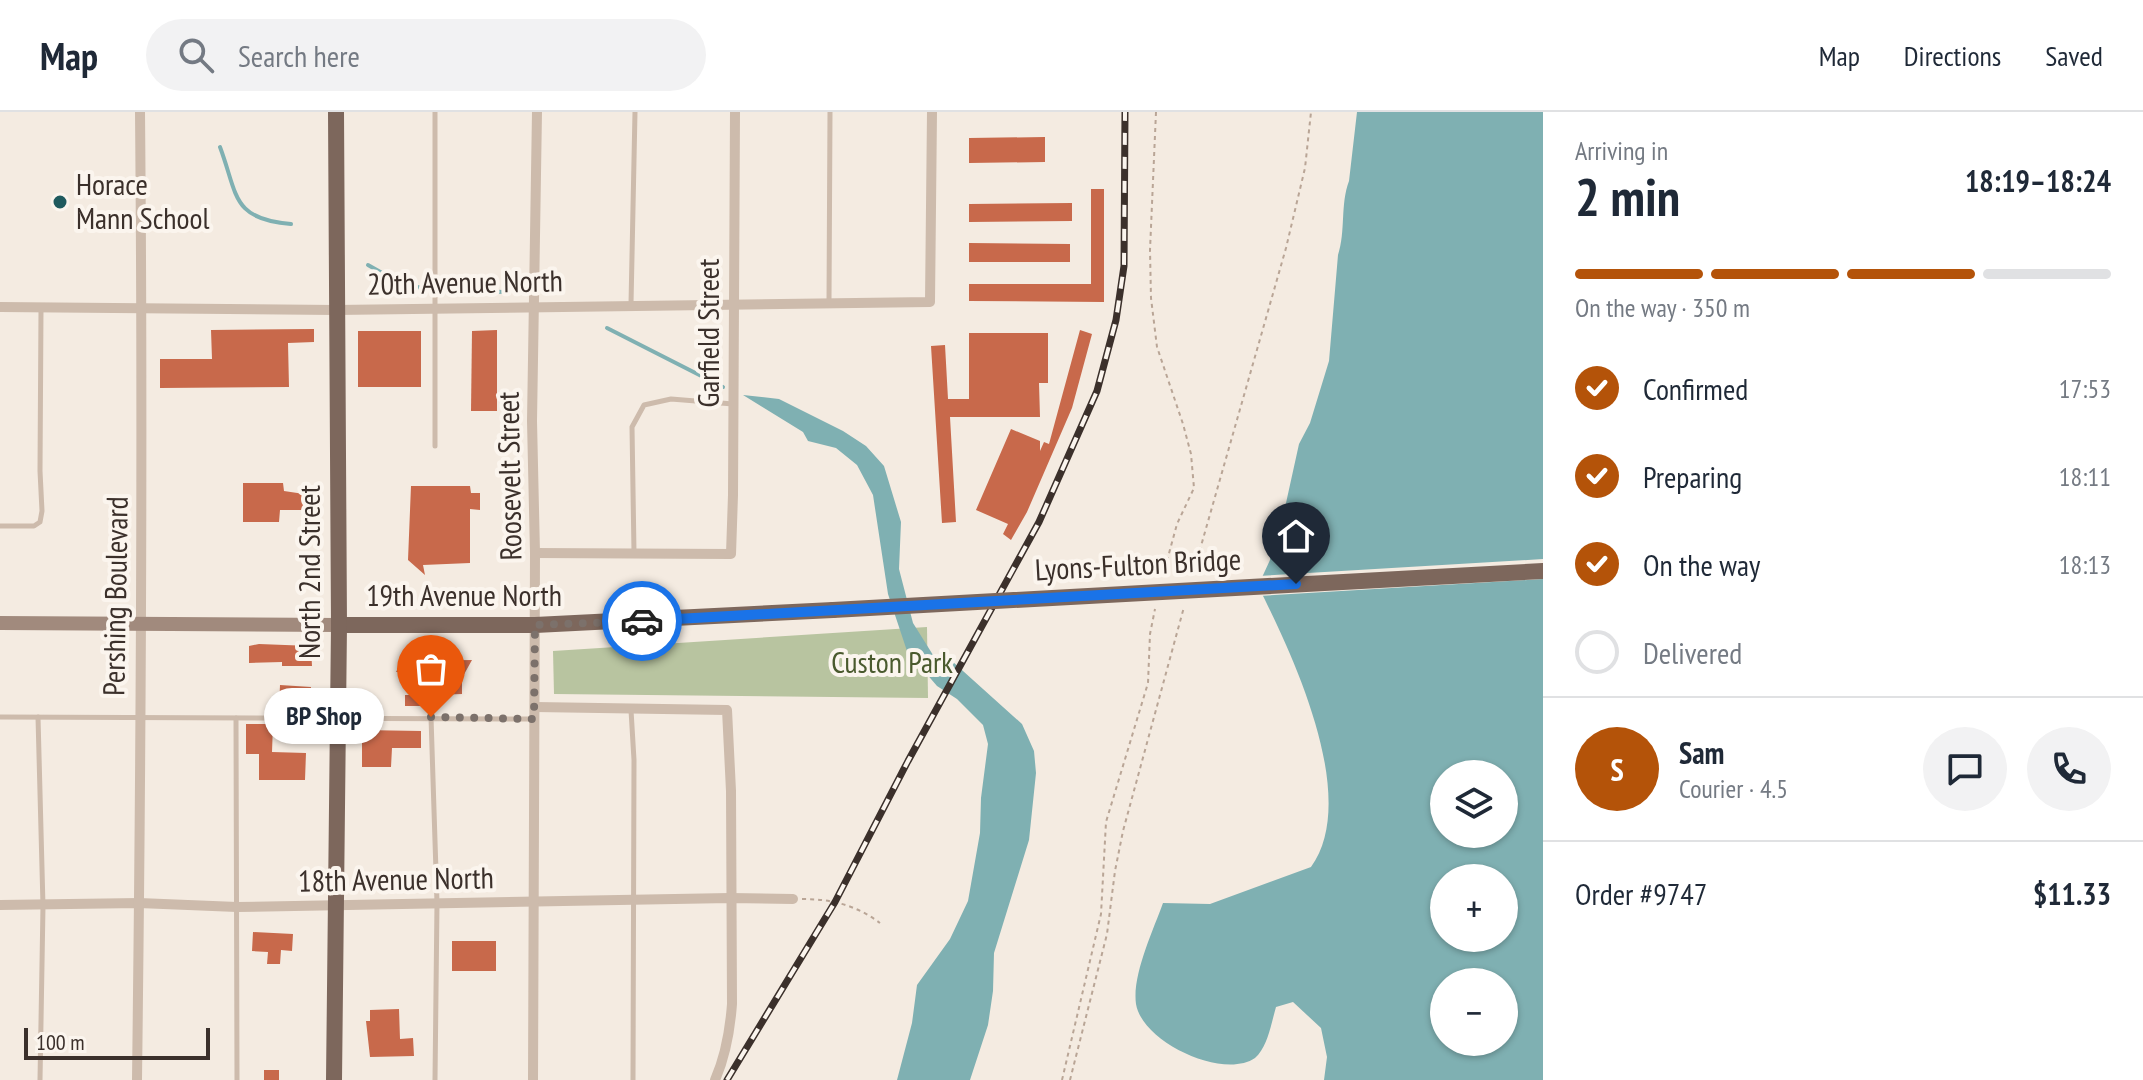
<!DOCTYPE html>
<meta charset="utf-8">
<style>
body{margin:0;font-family:"PT Sans Narrow",sans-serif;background:#f2f2f3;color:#1f2937;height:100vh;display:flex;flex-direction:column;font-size:30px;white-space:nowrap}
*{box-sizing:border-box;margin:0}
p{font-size:26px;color:#747a83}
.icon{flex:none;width:44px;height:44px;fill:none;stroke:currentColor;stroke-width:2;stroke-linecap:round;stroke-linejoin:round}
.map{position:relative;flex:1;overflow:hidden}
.side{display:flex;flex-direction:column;background:#fff;width:600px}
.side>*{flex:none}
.fabs{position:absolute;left:1430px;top:648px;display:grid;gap:16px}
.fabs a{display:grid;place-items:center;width:88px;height:88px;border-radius:50%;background:#fff;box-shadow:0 2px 6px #0004;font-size:40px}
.scale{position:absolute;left:24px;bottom:20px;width:186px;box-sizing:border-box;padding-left:8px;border:4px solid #3b302b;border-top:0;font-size:22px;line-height:28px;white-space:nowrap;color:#3b302b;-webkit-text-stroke:6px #fbf5ee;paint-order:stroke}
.pin{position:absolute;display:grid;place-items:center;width:68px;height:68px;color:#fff;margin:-82px -34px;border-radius:50% 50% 50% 0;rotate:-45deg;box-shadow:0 0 8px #0007}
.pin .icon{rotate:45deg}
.courier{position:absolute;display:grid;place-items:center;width:80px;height:80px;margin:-40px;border:6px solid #1a73e8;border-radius:50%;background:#fff;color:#222;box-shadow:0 2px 10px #0007}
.bubble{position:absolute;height:56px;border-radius:28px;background:#fff;box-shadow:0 2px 6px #0004;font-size:26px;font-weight:800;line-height:56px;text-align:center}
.summary em{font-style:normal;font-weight:800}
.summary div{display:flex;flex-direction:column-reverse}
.summary{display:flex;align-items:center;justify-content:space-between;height:136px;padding:0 32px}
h1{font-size:52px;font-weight:800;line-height:60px}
.bar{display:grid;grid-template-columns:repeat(4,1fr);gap:12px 8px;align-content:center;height:96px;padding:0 32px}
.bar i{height:10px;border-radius:6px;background:#e0e1e3}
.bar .selected{background:#b45309}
.bar p{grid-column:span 4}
.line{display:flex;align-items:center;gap:20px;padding:0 32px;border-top:2px solid #e0e1e3}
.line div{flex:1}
.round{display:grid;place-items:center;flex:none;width:84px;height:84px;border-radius:42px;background:#f2f2f3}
ol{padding:0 32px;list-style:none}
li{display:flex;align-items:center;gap:24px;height:88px}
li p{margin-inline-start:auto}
li .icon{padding:8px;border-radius:50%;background:#b45309;color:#fff;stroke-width:4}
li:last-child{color:#747a83}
li i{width:44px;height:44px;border:4px solid #e0e1e3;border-radius:50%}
header{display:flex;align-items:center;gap:48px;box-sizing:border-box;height:112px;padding:0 40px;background:#fff;border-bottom:2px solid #e0e1e3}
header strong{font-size:38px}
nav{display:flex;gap:44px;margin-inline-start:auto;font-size:28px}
.search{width:560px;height:72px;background:#f2f2f3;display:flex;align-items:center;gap:20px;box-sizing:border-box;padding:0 28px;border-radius:44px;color:#747a83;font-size:30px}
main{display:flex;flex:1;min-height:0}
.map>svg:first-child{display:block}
.green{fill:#b8c4a0}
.water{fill:#7fb0b2;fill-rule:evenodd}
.pier{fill:#f4ebe1}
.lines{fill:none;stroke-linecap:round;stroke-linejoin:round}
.stream{stroke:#7fb0b2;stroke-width:4}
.building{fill:#c8694b}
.path{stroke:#b9a596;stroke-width:2;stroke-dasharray:4 4;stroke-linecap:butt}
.service{stroke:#cdbbac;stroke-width:5}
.minor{stroke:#cdbbac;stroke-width:10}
.secondary{stroke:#a18a7d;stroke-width:14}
.primary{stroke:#7d675c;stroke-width:16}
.rail-casing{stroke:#3b302b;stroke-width:7}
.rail{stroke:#fbf5ee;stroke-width:4;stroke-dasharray:12;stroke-linecap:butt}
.primary-bridge{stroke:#7d675c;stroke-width:16}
.done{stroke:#7c716b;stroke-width:8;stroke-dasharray:0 14.4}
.route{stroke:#1a73e8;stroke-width:10}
.poi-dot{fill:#1f5a5e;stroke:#fbf5ee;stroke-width:3}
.labels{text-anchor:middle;stroke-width:8;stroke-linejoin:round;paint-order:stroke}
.poi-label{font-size:30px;fill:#3b302b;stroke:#fbf5ee;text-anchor:start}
.street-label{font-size:30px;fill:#3b302b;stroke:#fbf5ee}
.park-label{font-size:30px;fill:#4a5a2e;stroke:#fbf5ee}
</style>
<header>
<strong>Map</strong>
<div class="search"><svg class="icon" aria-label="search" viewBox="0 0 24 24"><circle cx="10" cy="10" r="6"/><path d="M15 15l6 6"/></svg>Search here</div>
<nav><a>Map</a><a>Directions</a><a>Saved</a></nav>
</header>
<main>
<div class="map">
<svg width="1543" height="968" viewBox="0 0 1543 968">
<rect width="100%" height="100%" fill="#f4ebe1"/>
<path class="green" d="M927,515L928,586L554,582L553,539Z"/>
<g class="water">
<path d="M1357,0H1543V968H1324L1327,945L1321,916L1293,890L1276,895C1271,912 1268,934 1255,946C1223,968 1142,930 1136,892C1132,863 1153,819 1163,791L1210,792L1311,755C1361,686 1292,541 1258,474L1270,448L1271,433L1286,391L1299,332L1310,311L1329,249L1338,143C1346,119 1340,93 1349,69ZM1444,662H1504V722H1444ZM1444,766H1504V826H1444ZM1444,870H1504V930H1444Z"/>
<path d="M743,283L779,287L843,319L866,334L884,354L901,410L899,457L913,511L933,543L953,550L1022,612L1034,639L1036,661L1029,728L994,841L993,879L988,913L970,968H897L912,911L917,873L950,827L968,789L980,721L981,686L988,632L983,613L957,587L937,574L907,539L888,482L873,383L857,353L836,336L808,329L803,320Z"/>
</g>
<path class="pier" d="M1543,447V467L1259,484L1254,474L1258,464Z"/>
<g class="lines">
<g class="stream">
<path d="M220,35C238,83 231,107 291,112"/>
<path d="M368,153L398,170L429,178"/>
<path d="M443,179L509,180"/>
<path d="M607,216L723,275"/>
</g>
</g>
<g class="building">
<path d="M1045,25V50L969,51V26Z"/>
<path d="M1091,77H1104V190L969,189V172H1091Z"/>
<path d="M1072,91V109L969,110V92Z"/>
<path d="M969,131L1070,132V150H969Z"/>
<path d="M314,217V230L288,231L289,275L160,276V247H212L211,218Z"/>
<path d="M497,218V299H471L472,219Z"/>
<path d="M1080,218L1092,222L1072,296L1027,400L1011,428L1003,422L1008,412L976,398L1011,317L1040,329V339L1044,330L1049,332Z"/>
<rect x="358" y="219" width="63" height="56"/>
<path d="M969,221H1048V271H1039L1040,305H950L956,410L942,411L931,234L945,233L948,287H969Z"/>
<path d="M243,371H283L284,379L304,382V398H280L279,410H243Z"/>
<path d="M411,374H470L471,381H480V398L470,397V451L423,453L425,463L408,448Z"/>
<path d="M259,532L311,534L312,554H282V550L249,551V534Z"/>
<path d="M472,548L462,566V582L435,583V594H405V583H413V560H396L402,549Z"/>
<path d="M280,573L311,575L310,598L279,597Z"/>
<path d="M246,612H273L272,640L306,641L305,668H259V642H246Z"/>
<path d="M362,618L421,619V636H392L391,655H362Z"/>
<path d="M253,820L293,822L292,839L281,838L280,852H267L268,840L252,839Z"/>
<rect x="452" y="829" width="44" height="30"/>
<path d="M399,897L400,927L413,926L414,944L370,945L366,909H370V898Z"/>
<rect x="264" y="958" width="15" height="10"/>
</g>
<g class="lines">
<g class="path">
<path d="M1156,0L1150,138L1151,186L1157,235L1183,312L1191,342L1194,376L1177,412L1162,467"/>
<path d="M1193,462L1286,136L1305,56L1311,0"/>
<path d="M802,787C831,787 856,793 880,811"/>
<path d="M1062,968L1101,802L1106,710L1148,571L1150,522L1155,497"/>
<path d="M1070,968L1107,822L1115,759L1123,719L1184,495"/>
</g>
<g class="service">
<path d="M435,0V334"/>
<path d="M829,190L830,0"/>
<path d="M631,192L635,0"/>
<path d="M0,414H34L40,410L42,399L40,359L41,197"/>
<path d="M634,440L632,315L644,293L671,287L733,292"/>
<path d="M631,598L634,648L633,968"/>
<path d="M0,605L534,607"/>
<path d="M38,605L43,794L40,968"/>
<path d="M431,605L437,791L435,968"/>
<path d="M236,606L237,968"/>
</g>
<g class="minor">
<path d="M0,195L336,198L930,190L932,0"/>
<path d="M535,441L731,442L733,383L735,0"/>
<path d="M535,595L727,598L731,679L732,892C730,919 726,943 715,968"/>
<path d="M0,793L139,791L237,795L730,786L793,787"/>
<path d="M137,968C141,645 143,323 140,0"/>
<path d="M533,968L535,441L532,309L537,0"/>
</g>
<path class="secondary" d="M0,511L339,513"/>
<g class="primary">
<path d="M339,513H535L833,498"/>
<path d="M334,968L339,513L336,0"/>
</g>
<g class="rail-casing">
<path id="rail" d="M727,968L835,790L908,649L1039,410L1097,279L1116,208L1124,154L1125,0"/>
</g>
<use href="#rail" class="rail"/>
<path class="primary-bridge" d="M833,498L1543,459"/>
</g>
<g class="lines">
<path class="done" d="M431,605L534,607L535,513L642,509"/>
<path class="route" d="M642,509L1296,472"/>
</g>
<circle class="poi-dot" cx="60" cy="90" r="8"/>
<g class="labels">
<g class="poi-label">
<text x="76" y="83">Horace<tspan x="76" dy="34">Mann School</tspan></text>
</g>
<g class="street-label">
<text transform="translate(465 171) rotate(-1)" y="10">20th Avenue North</text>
<text transform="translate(709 221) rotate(-90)" y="10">Garfield Street</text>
<text transform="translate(510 364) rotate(-91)" y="10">Roosevelt Street</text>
<text transform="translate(1138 453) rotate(-3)" y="10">Lyons-Fulton Bridge</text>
<text transform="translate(310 460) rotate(-90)" y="10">North 2nd Street</text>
<text transform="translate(116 484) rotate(-89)" y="10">Pershing Boulevard</text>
<text x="464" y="494">19th Avenue North</text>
<text transform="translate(396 768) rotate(-1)" y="10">18th Avenue North</text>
</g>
<g class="park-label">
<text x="892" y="561">Custon Park</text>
</g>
</g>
</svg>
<div class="fabs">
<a><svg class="icon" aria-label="layers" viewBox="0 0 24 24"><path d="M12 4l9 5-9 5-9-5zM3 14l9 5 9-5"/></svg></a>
<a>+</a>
<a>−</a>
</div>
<div class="scale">100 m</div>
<div class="pin" style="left:431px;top:605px;background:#ea580c"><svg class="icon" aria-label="bag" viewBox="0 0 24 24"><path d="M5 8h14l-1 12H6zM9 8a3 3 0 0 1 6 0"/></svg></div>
<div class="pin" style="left:1296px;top:472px;background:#1f2937"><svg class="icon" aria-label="home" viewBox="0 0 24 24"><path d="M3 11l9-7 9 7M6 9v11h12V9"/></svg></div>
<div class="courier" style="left:642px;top:509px"><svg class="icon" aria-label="car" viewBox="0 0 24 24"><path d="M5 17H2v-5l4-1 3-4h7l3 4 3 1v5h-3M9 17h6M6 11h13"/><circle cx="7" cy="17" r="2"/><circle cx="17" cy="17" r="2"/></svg></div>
<div class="bubble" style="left:264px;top:576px;width:120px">BP Shop</div>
</div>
<section class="side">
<div class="summary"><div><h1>2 min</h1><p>Arriving in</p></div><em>18:19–18:24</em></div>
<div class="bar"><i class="selected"></i><i class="selected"></i><i class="selected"></i><i></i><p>On the way · 350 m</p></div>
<ol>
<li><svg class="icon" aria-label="check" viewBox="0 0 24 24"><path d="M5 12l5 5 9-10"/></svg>Confirmed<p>17:53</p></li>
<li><svg class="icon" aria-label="check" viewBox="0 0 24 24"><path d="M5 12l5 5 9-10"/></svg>Preparing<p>18:11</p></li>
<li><svg class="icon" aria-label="check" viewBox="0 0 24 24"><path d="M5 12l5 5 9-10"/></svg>On the way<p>18:13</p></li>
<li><i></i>Delivered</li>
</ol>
<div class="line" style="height:144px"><b class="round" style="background:#b45309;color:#fff">S</b><div><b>Sam</b><p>Courier · 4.5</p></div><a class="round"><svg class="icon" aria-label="chat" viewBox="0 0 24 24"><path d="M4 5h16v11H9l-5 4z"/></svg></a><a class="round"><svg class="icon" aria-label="phone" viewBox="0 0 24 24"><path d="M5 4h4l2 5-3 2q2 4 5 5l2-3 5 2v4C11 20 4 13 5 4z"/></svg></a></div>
<div class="line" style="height:104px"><div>Order #9747</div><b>$11.33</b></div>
</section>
</main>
